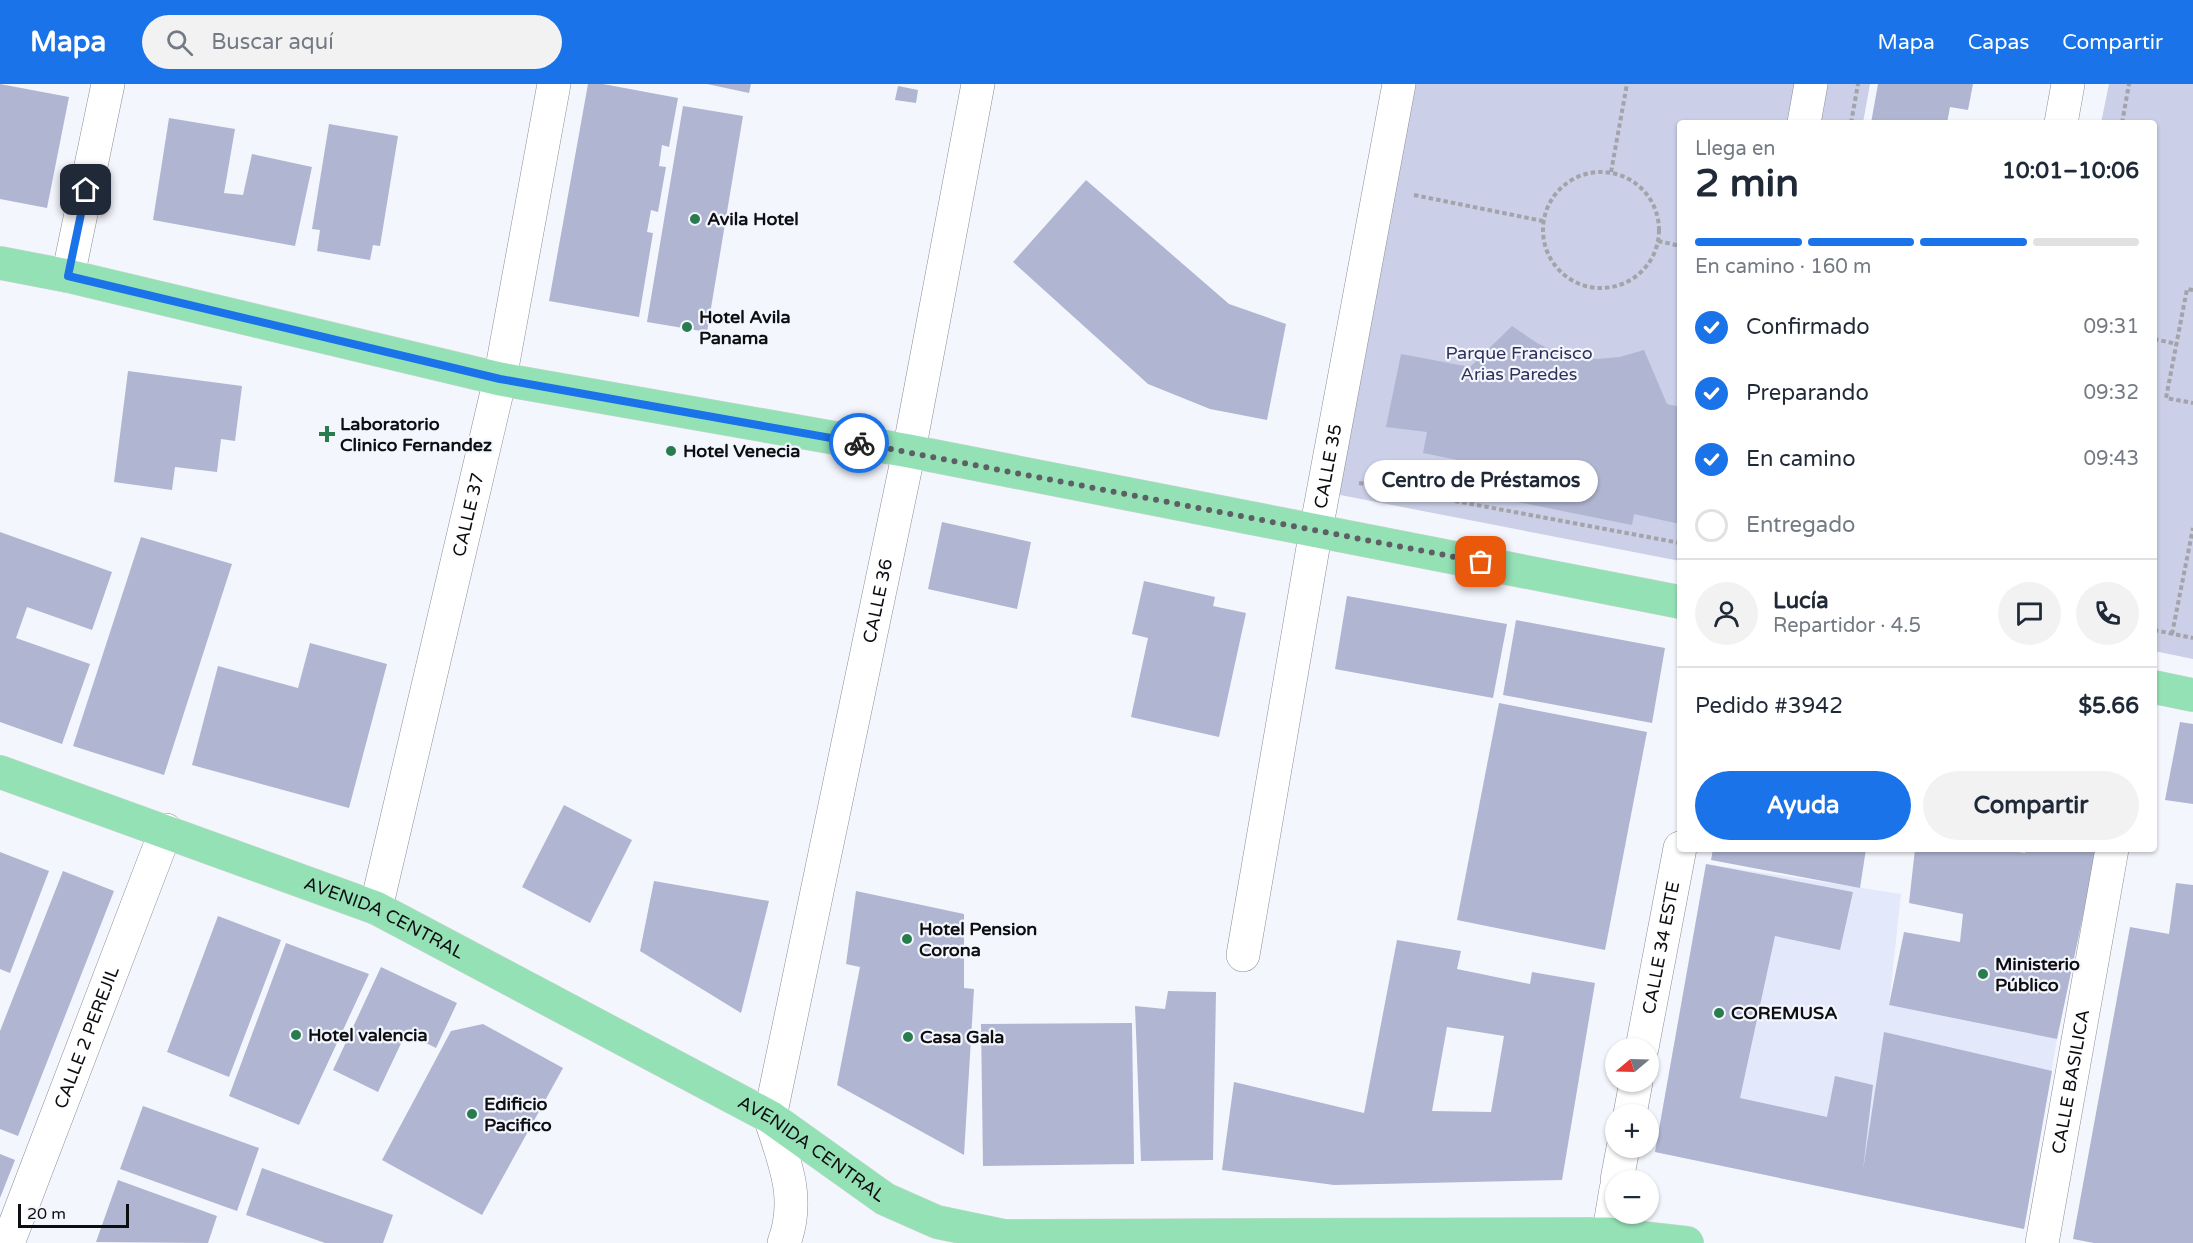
<!DOCTYPE html>
<html lang="es">
<meta charset="utf-8">
<style>
body{margin:0;font-family:"Varela Round",sans-serif;background:#f2f2f3;color:#1f2937;height:100vh;display:flex;flex-direction:column;font-size:22px;white-space:nowrap}
*{box-sizing:border-box;margin:0}
p{font-size:20px;color:#747a83}
.icon{flex:none;width:33px;height:33px;fill:none;stroke:currentColor;stroke-width:2;stroke-linecap:round;stroke-linejoin:round}
.map{position:relative;flex:1;overflow:hidden}
.panel{position:absolute;left:1677px;top:36px;width:480px;height:732px;display:flex;flex-direction:column;background:#fff;border-radius:6px;box-shadow:0 2px 4px #0004}
.panel>*{flex:none}
.needle{width:39px;rotate:251deg}
.fabs{position:absolute;left:1605px;top:954px;display:grid;gap:12px}
.fabs a{display:grid;place-items:center;width:54px;height:54px;border-radius:50%;background:#fff;box-shadow:0 2px 4px #0004;font-size:30px}
.scale{position:absolute;left:18px;bottom:15px;width:111px;box-sizing:border-box;padding-left:6px;border:3px solid #0d0e12;border-top:0;font-size:16px;line-height:21px;white-space:nowrap;color:#0d0e12;-webkit-text-stroke:4px #f4f6fd;paint-order:stroke}
.pin{position:absolute;display:grid;place-items:center;width:51px;height:51px;color:#fff;margin:-26px;border-radius:12px;box-shadow:0 3px 9px #0006}
.courier{position:absolute;display:grid;place-items:center;width:60px;height:60px;margin:-30px;border:4px solid #1a73e8;border-radius:50%;background:#fff;color:#222;box-shadow:0 2px 8px #0007}
.bubble{position:absolute;height:42px;border-radius:21px;background:#fff;box-shadow:0 2px 4px #0004;font-size:20px;font-weight:700;line-height:42px;text-align:center}
.summary em{font-style:normal;font-weight:700}
.summary div{display:flex;flex-direction:column-reverse}
.summary{display:flex;align-items:center;justify-content:space-between;height:102px;padding:0 18px}
h1{font-size:39px;font-weight:700;line-height:45px}
.bar{display:grid;grid-template-columns:repeat(4,1fr);gap:9px 6px;align-content:center;height:72px;padding:0 18px}
.bar i{height:8px;border-radius:4px;background:#e0e1e3}
.bar .selected{background:#1a73e8}
.bar p{grid-column:span 4}
.line{display:flex;align-items:center;gap:15px;padding:0 18px;border-top:2px solid #e0e1e3}
.line div{flex:1}
.round{display:grid;place-items:center;flex:none;width:63px;height:63px;border-radius:32px;background:#f2f2f3}
ol{padding:0 18px;list-style:none}
li{display:flex;align-items:center;gap:18px;height:66px}
li p{margin-inline-start:auto}
li .icon{padding:6px;border-radius:50%;background:#1a73e8;color:#fff;stroke-width:4}
li:last-child{color:#747a83}
li i{width:33px;height:33px;border:3px solid #e0e1e3;border-radius:50%}
.button{display:flex;gap:12px;margin-top:auto;padding:12px 18px}
.button a{flex:1;height:69px;border-radius:36px;background:#1a73e8;color:#fff;font-size:24px;font-weight:700;line-height:69px;text-align:center}
.button a+a{background:#f2f2f3;color:#1f2937}
header{display:flex;align-items:center;gap:36px;box-sizing:border-box;height:84px;padding:0 30px;background:#1a73e8;color:#fff}
header strong{font-size:28px}
nav{display:flex;gap:33px;margin-inline-start:auto;font-size:21px}
.search{width:420px;height:54px;background:#f2f2f3;display:flex;align-items:center;gap:15px;box-sizing:border-box;padding:0 21px;border-radius:33px;color:#747a83;font-size:22px}
.map>svg:first-child{display:block}
.built{fill:#e4e8fb}
.green{fill:#cbcfe7}
.building{fill:#b0b5d2;fill-rule:evenodd}
.lines{fill:none;stroke-linecap:round;stroke-linejoin:round}
.minor-casing{stroke:#8b8d98;stroke-width:34}
.major-casing{stroke:#d3d4d4;stroke-width:34}
.path{stroke:#a2a4aa;stroke-width:4;stroke-dasharray:4.5 3;stroke-linecap:butt}
.minor{stroke:#fff;stroke-width:33}
.major{stroke:#95e1b6;stroke-width:33}
.done{stroke:#5e5f64;stroke-width:6;stroke-dasharray:0 10.8}
.route{stroke:#1a73e8;stroke-width:8}
.poi-dot{fill:#297c4e;stroke:#f4f6fd;stroke-width:2}
.labels{text-anchor:middle;stroke-width:4.5;stroke-linejoin:round;paint-order:stroke}
.poi-label{font-size:18px;font-weight:bold;fill:#0d0e12;stroke:#f4f6fd;text-anchor:start}
.park-label{font-size:18px;fill:#2e325b;stroke:#f4f6fd}
.street-label{font-size:18px;fill:#0d0e12;stroke:#f4f6fd}
</style>
<header>
<strong>Mapa</strong>
<div class="search"><svg class="icon" aria-label="search" viewBox="0 0 24 24"><circle cx="10" cy="10" r="6"/><path d="M15 15l6 6"/></svg>Buscar aquí</div>
<nav><a>Mapa</a><a>Capas</a><a>Compartir</a></nav>
</header>
<div class="map">
<svg width="2193" height="1159" viewBox="0 0 2193 1159">
<rect width="100%" height="100%" fill="#f4f6fd"/>
<path class="built" d="M1706,780L1901,810L1889,921L2057,955L2024,1145L1655,1068Z"/>
<g class="green">
<path d="M1408,0H1870L1863,39H1680V477L1330,409Z"/>
<path d="M2109,0H2193V575L2154,567V39H2101Z"/>
</g>
<g class="building">
<path d="M0,0L69,13L47,124L0,115Z"/>
<path d="M588,0H603L678,14L669,63L662,61L659,82L666,83L658,128L651,126L647,148L653,149L639,233L549,217Z"/>
<path d="M707,0H751L749,9Z"/>
<path d="M1878,0H1973L1968,26L1950,23L1947,39H1871Z"/>
<path d="M898,2L918,6L916,19L895,16Z"/>
<path d="M683,22L743,32L707,248L647,238Z"/>
<path d="M169,34L235,45L224,109L243,111L252,70L312,83L295,162L153,136Z"/>
<path d="M329,40L398,52L380,162L373,161L370,176L317,167L320,146L312,145Z"/>
<path d="M1086,96L1229,220L1286,240L1267,336L1210,325L1148,300L1013,178Z"/>
<path d="M1512,242L1537,259L1556,268L1576,273L1597,275L1620,273L1644,266L1667,320L1680,323V440L1634,430L1632,441L1463,407L1468,378L1423,369L1427,348L1386,343L1401,270L1470,283Z"/>
<path d="M128,287L242,302L235,357L221,355L217,388L175,383L172,406L114,398Z"/>
<path d="M942,438L1031,458L1017,525L928,505Z"/>
<path d="M0,448L112,488L92,546L27,523L16,554L90,580L62,660L0,638Z"/>
<path d="M141,453L232,480L164,691L73,662Z"/>
<path d="M1144,497L1215,513L1213,522L1246,529L1219,653L1131,633L1148,554L1132,550Z"/>
<path d="M1347,512L1507,540L1493,614L1335,585Z"/>
<path d="M1516,536L1665,564L1652,639L1503,611Z"/>
<path d="M310,559L387,580L349,724L192,681L218,582L298,604Z"/>
<path d="M1499,619L1647,648L1605,866L1457,836Z"/>
<path d="M2180,638L2193,640V720L2165,716Z"/>
<path d="M564,721L632,756L590,839L522,803Z"/>
<path d="M1713,765H1866L1860,804L1711,776Z"/>
<path d="M1915,765H2003L2025,769L2026,765H2097L2057,955L1889,921L1904,848L1960,858L1963,830L1909,819Z"/>
<path d="M0,768L49,787L10,889L0,885Z"/>
<path d="M1706,780L1853,808L1840,866L1775,852L1740,1014L1827,1033L1835,992L1873,1001L1863,1086L1884,948L2052,987L2024,1145L1655,1068Z"/>
<path d="M63,787L114,807L18,1052L0,1045V947Z"/>
<path d="M654,797L769,817L741,929L640,867Z"/>
<path d="M2176,799L2193,801V1159H2094L2073,1155L2130,843L2169,850Z"/>
<path d="M856,807L964,830V904L974,905L964,1071L837,1001L860,883L846,880Z"/>
<path d="M218,832L281,856L229,993L167,968Z"/>
<path d="M1397,856L1461,867L1457,885L1530,900L1532,888L1595,899L1562,1096L1334,1101L1222,1086L1234,998L1364,1029ZM1447,943L1504,952L1491,1028L1432,1027Z"/>
<path d="M286,859L369,890L299,1041L229,1012Z"/>
<path d="M381,883L457,919L436,964L406,949L378,1008L333,986Z"/>
<path d="M1168,907L1216,908L1213,1076L1141,1077L1135,922L1165,925Z"/>
<path d="M1132,939L1134,1080L983,1082L981,940Z"/>
<path d="M483,940L563,984L482,1131L382,1076L451,947Z"/>
<path d="M143,1022L259,1064L237,1127L120,1085Z"/>
<path d="M0,1070L15,1076L0,1114Z"/>
<path d="M262,1084L393,1131L383,1159H325L246,1131Z"/>
<path d="M118,1096L217,1132L208,1159L96,1158Z"/>
</g>
<g class="lines">
<g class="minor-casing">
<g id="minor">
<path d="M1804,39L1811,0"/>
<path d="M2061,39L2068,0"/>
<path d="M68,192L108,0"/>
<path id="s1" d="M376,824L500,295L554,0"/>
<path id="s2" d="M1243,871L1316,446L1399,0"/>
<path id="s3" d="M1642,964L1680,764"/>
<path d="M1630,1030L1636,998"/>
<path d="M1617,1096L1623,1064"/>
<path id="s4" d="M8,1159L166,746"/>
<path id="s5" d="M784,1159C801,1113 784,1077 770,1033L909,367L978,0"/>
<path d="M1607,1159L1616,1105"/>
<path id="s6" d="M2042,1159L2112,765"/>
</g>
</g>
<g class="major-casing">
<g id="major">
<path d="M0,179L68,192L500,295L909,367L1680,518"/>
<path d="M2154,603L2193,611"/>
<path id="s7" d="M0,688L376,824L770,1033L885,1115L937,1138L1004,1152L1607,1150L1687,1159"/>
</g>
</g>
<g class="path">
<path d="M1851,39L1858,0"/>
<path d="M2122,39L2129,0"/>
<circle cx="1601" cy="146" r="58"/>
<path d="M1611,88L1627,0"/>
<path d="M1414,111L1543,137"/>
<path d="M1658,157L1680,162"/>
<path d="M2193,206L2187,205L2166,314L2193,319"/>
<path d="M2154,255L2177,260"/>
<path d="M1359,399L1680,459"/>
<path d="M2154,546L2193,554"/>
<path d="M2172,550L2193,444"/>
</g>
<use href="#minor" class="minor"/>
<use href="#major" class="major"/>
</g>
<g class="lines">
<path class="done" d="M859,359L1481,478"/>
<path class="route" d="M86,106L68,192L500,295L859,359"/>
</g>
<g class="poi-dot">
<circle cx="695" cy="135" r="6"/>
<circle cx="687" cy="243" r="6"/>
<path d="M324 341h6v6h6v6h-6v6h-6v-6h-6v-6h6z"/>
<circle cx="671" cy="367" r="6"/>
<circle cx="907" cy="855" r="6"/>
<circle cx="1983" cy="890" r="6"/>
<circle cx="1719" cy="929" r="6"/>
<circle cx="296" cy="951" r="6"/>
<circle cx="908" cy="953" r="6"/>
<circle cx="472" cy="1030" r="6"/>
</g>
<g class="labels">
<g class="poi-label">
<text x="707" y="141">Avila Hotel</text>
<text x="699" y="239">Hotel Avila<tspan x="699" dy="21">Panama</tspan></text>
<text x="340" y="346">Laboratorio<tspan x="340" dy="21">Clinico Fernandez</tspan></text>
<text x="683" y="373">Hotel Venecia</text>
<text x="919" y="851">Hotel Pension<tspan x="919" dy="21">Corona</tspan></text>
<text x="1995" y="886">Ministerio<tspan x="1995" dy="21">Público</tspan></text>
<text x="1731" y="935">COREMUSA</text>
<text x="308" y="957">Hotel valencia</text>
<text x="920" y="959">Casa Gala</text>
<text x="484" y="1026">Edificio<tspan x="484" dy="21">Pacifico</tspan></text>
</g>
<g class="park-label">
<text x="1519" y="275">Parque Francisco<tspan x="1519" dy="21">Arias Paredes</tspan></text>
</g>
<g class="street-label">
<text dy="6" stroke="none"><textPath href="#s2" startOffset="496">CALLE 35</textPath></text>
<text dy="6" stroke="none"><textPath href="#s1" startOffset="404">CALLE 37</textPath></text>
<text dy="6" stroke="none"><textPath href="#s5" startOffset="657">CALLE 36</textPath></text>
<text dy="6" stroke="none"><textPath href="#s7" startOffset="411">AVENIDA CENTRAL</textPath></text>
<text dy="6" stroke="none"><textPath href="#s3" startOffset="102">CALLE 34 ESTE</textPath></text>
<text dy="6" stroke="none"><textPath href="#s4" startOffset="220">CALLE 2 PEREJIL</textPath></text>
<text dy="6" stroke="none"><textPath href="#s6" startOffset="164">CALLE BASILICA</textPath></text>
<text dy="6" stroke="none"><textPath href="#s7" startOffset="898">AVENIDA CENTRAL</textPath></text>
</g>
</g>
</svg>
<div class="fabs">
<a><svg class="needle" viewBox="-14 -14 28 28"><path d="M0-13l5 13h-10z" fill="#e53935"/><path d="M0 13l5-13h-10z" fill="#747a83"/></svg></a>
<a>+</a>
<a>−</a>
</div>
<div class="scale">20 m</div>
<div class="pin" style="left:1481px;top:478px;background:#ea580c"><svg class="icon" aria-label="bag" viewBox="0 0 24 24"><path d="M5 8h14l-1 12H6zM9 8a3 3 0 0 1 6 0"/></svg></div>
<div class="pin" style="left:86px;top:106px;background:#1f2937"><svg class="icon" aria-label="home" viewBox="0 0 24 24"><path d="M3 11l9-7 9 7M6 9v11h12V9"/></svg></div>
<div class="courier" style="left:859px;top:359px"><svg class="icon" aria-label="bike" viewBox="0 0 24 24"><circle cx="6" cy="16" r="4"/><circle cx="18" cy="16" r="4"/><path d="M6 16l4-8h5l3 8M10 8l3 8H6M13 5h3"/></svg></div>
<div class="bubble" style="left:1364px;top:376px;width:234px">Centro de Préstamos</div>
<section class="panel">
<div class="summary"><div><h1>2 min</h1><p>Llega en</p></div><em>10:01–10:06</em></div>
<div class="bar"><i class="selected"></i><i class="selected"></i><i class="selected"></i><i></i><p>En camino · 160 m</p></div>
<ol>
<li><svg class="icon" aria-label="check" viewBox="0 0 24 24"><path d="M5 12l5 5 9-10"/></svg>Confirmado<p>09:31</p></li>
<li><svg class="icon" aria-label="check" viewBox="0 0 24 24"><path d="M5 12l5 5 9-10"/></svg>Preparando<p>09:32</p></li>
<li><svg class="icon" aria-label="check" viewBox="0 0 24 24"><path d="M5 12l5 5 9-10"/></svg>En camino<p>09:43</p></li>
<li><i></i>Entregado</li>
</ol>
<div class="line" style="height:108px"><a class="round"><svg class="icon" aria-label="person" viewBox="0 0 24 24"><circle cx="12" cy="8" r="4"/><path d="M4 21q1-7 8-7t8 7"/></svg></a><div><b>Lucía</b><p>Repartidor · 4.5</p></div><a class="round"><svg class="icon" aria-label="chat" viewBox="0 0 24 24"><path d="M4 5h16v11H9l-5 4z"/></svg></a><a class="round"><svg class="icon" aria-label="phone" viewBox="0 0 24 24"><path d="M5 4h4l2 5-3 2q2 4 5 5l2-3 5 2v4C11 20 4 13 5 4z"/></svg></a></div>
<div class="line" style="height:78px"><div>Pedido #3942</div><b>$5.66</b></div>
<div class="button"><a>Ayuda</a><a>Compartir</a></div>
</section>
</div>
